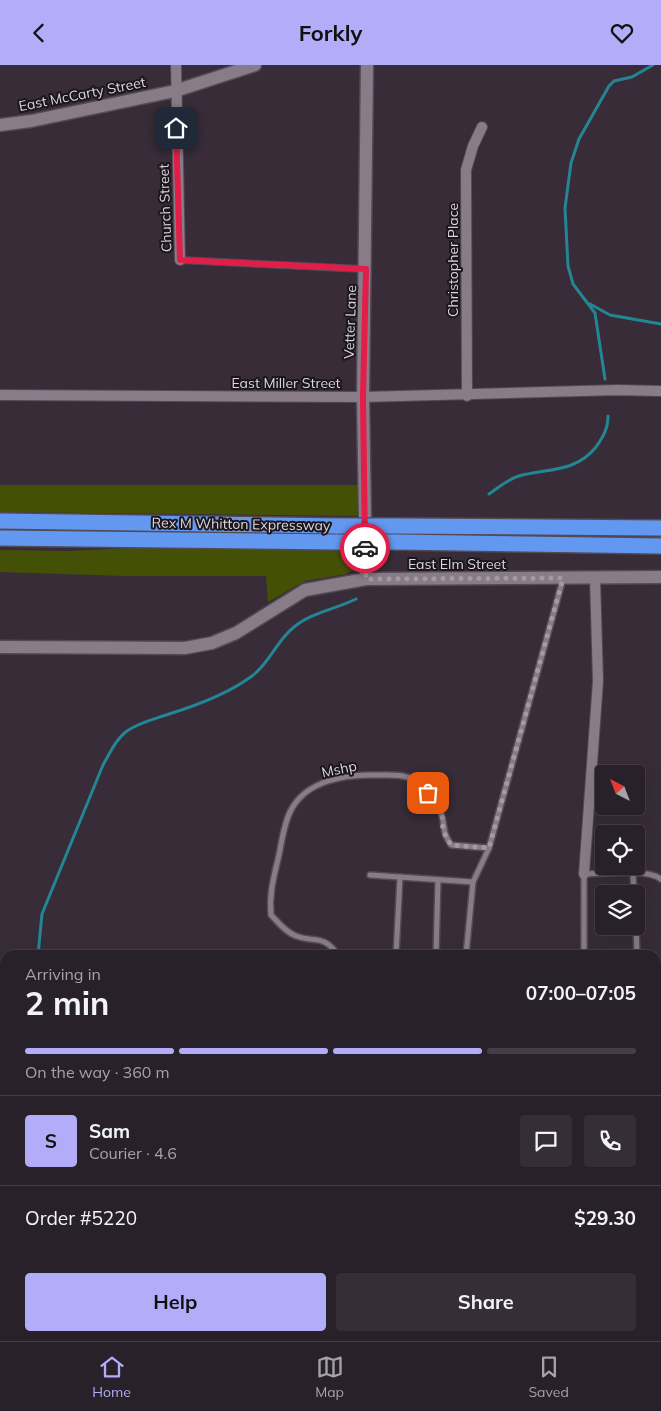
<!DOCTYPE html>
<meta charset="utf-8">
<style>
body{margin:0;font-family:Mulish,sans-serif;background:#352e36;color:#f1f3f6;height:100vh;display:flex;flex-direction:column;font-size:19px;white-space:nowrap}
*{box-sizing:border-box;margin:0}
p{font-size:16px;color:#a5a3a8}
.icon{flex:none;width:28px;height:28px;fill:none;stroke:currentColor;stroke-width:2;stroke-linecap:round;stroke-linejoin:round}
.map{position:relative;flex:1;overflow:hidden}
.side{position:absolute;left:0px;top:885px;width:661px;height:391px;display:flex;flex-direction:column;background:#29212a;border-radius:15px 15px 0 0;box-shadow:0 5px 20px #0002,0 0 0 1px #453e47}
.side>*{flex:none}
.needle{width:32px;rotate:318deg}
.controls{position:absolute;left:595px;top:700px;display:grid;gap:10px}
.controls a{display:grid;place-items:center;width:50px;height:50px;border-radius:5px;background:#29212a;box-shadow:0 5px 20px #0002,0 0 0 1px #453e47;font-size:25px}
.pin{position:absolute;display:grid;place-items:center;width:42px;height:42px;color:#fff;margin:-21px;border-radius:10px;box-shadow:0 2px 8px #0006}
.courier{position:absolute;display:grid;place-items:center;width:50px;height:50px;margin:-25px;border:4px solid #e11d48;border-radius:50%;background:#fff;color:#222;box-shadow:0 1px 6px #0007}
.head em{font-style:normal;font-weight:700}
.head div{display:flex;flex-direction:column-reverse}
.head{display:flex;align-items:center;justify-content:space-between;height:85px;padding:0 25px}
h1{font-size:32px;font-weight:700;line-height:38px}
.bar{display:grid;grid-template-columns:repeat(4,1fr);gap:8px 5px;align-content:center;height:60px;padding:0 25px}
.bar i{height:6px;border-radius:4px;background:#453e47}
.bar .current{background:#b3adf9}
.bar p{grid-column:span 4}
.line{display:flex;align-items:center;gap:12px;padding:0 25px;border-top:1px solid #453e47}
.line div{flex:1}
.round{display:grid;place-items:center;flex:none;width:52px;height:52px;border-radius:5px;background:#352e36}
.primary-button{display:flex;gap:10px;margin-top:auto;padding:10px 25px}
.primary-button a{flex:1;height:58px;border-radius:5px;background:#b3adf9;color:#111;font-size:20px;font-weight:700;line-height:58px;text-align:center}
.primary-button a+a{background:#352e36;color:#f1f3f6}
header{display:flex;justify-content:space-between;align-items:center;height:65px;padding:0 25px;background:#b3adf9;color:#111;font-size:22px;font-weight:700}
.tabs{display:flex;justify-content:space-around;align-items:center;height:70px;border-top:1px solid #453e47;background:#29212a;font-size:14px;color:#a5a3a8}
.tabs a{display:grid;justify-items:center;gap:2px}
.tabs .current{color:#b3adf9}
.map>svg:first-child{display:block}
.green{fill:#455007}
.lines{fill:none;stroke-linecap:round;stroke-linejoin:round}
.stream{stroke:#248695;stroke-width:3}
.service-casing{stroke:#534a54;stroke-width:8}
.minor-casing{stroke:#534a54;stroke-width:12}
.tertiary-casing{stroke:#534a54;stroke-width:15}
.secondary-casing{stroke:#534a54;stroke-width:15}
.motorway-casing{stroke:#534a54;stroke-width:18}
.service{stroke:#887c89;stroke-width:5}
.minor{stroke:#887c89;stroke-width:10}
.tertiary{stroke:#887c89;stroke-width:12}
.secondary{stroke:#887c89;stroke-width:12}
.motorway{stroke:#6398f0;stroke-width:15}
.motorway-bridge-casing{stroke:#534a54;stroke-width:18;stroke-linecap:butt}
.motorway-bridge{stroke:#6398f0;stroke-width:15}
.done{stroke:#a39aa4;stroke-width:5;stroke-dasharray:0 9}
.route{stroke:#e11d48;stroke-width:6}
.labels{text-anchor:middle;stroke-width:4;stroke-linejoin:round;paint-order:stroke}
.street-label{font-size:14px;fill:#ddd6de;stroke:#1b161c}
</style>
<header><svg class="icon" aria-label="back" viewBox="0 0 24 24"><path d="M15 5l-7 7 7 7"/></svg>Forkly<svg class="icon" aria-label="heart" viewBox="0 0 24 24"><path d="M12 20l-8-8c-3-5 5-10 8-4 3-6 11-1 8 4z"/></svg></header>
<div class="map">
<svg width="661" height="1276" viewBox="0 0 661 1276">
<rect width="100%" height="100%" fill="#372c38"/>
<g class="green">
<path d="M0,420H358L357,451L0,447Z"/>
<path d="M151,482L357,485V499L354,504L346,509L305,516L268,537L266,511H125L0,507V485L68,486Z"/>
</g>
<g class="lines">
<g class="stream">
<path d="M590,239L610,250L661,259"/>
<path d="M605,314L595,248L573,219L568,201L565,143L571,98L579,74L609,21L614,16L632,12L653,0"/>
<path d="M489,429C498,423 508,414 519,411C548,403 575,408 596,382C603,372 608,364 608,351"/>
<path d="M38,890L42,849L103,700C110,688 116,674 127,666C140,657 155,654 169,649C198,640 228,629 252,611C270,598 276,576 294,562C310,548 336,544 356,534"/>
<path d="M50,1276L51,1271"/>
</g>
<g class="service-casing">
<g id="service">
<path d="M180,195L363,204"/>
<path d="M633,808L634,829"/>
<path d="M370,810L473,817"/>
<path d="M636,861L637,890"/>
<path d="M338,890C323,869 316,878 296,871C285,867 278,857 271,850C269,828 274,811 279,790C282,775 284,758 291,745C306,716 345,709 375,710C391,710 409,708 422,720C429,728 438,738 441,748C446,763 441,764 451,780L489,783"/>
<path d="M396,890L400,812"/>
<path d="M436,890L438,815"/>
<path d="M466,890L473,817L489,783L563,514"/>
<path d="M584,890V809C602,809 647,803 661,814"/>
<path d="M656,1034L661,1026"/>
<path d="M656,1238H661"/>
</g>
</g>
<g class="minor-casing">
<g id="minor">
<path d="M176,0L180,195"/>
<path d="M0,330L363,332L617,325L661,326"/>
<path d="M467,331L466,105L473,81L482,62"/>
<path d="M584,809L598,616L595,513"/>
</g>
</g>
<g class="tertiary-casing">
<g id="tertiary">
<path d="M366,514L363,332L367,0"/>
<path d="M0,582L185,583L212,578L236,568L305,525L366,514L661,512"/>
</g>
</g>
<g class="secondary-casing">
<path id="secondary" d="M0,60L31,56L175,26L255,0"/>
</g>
<g class="motorway-casing">
<g id="motorway">
<path d="M0,456L338,461"/>
<path d="M394,461L661,463"/>
<path d="M0,473L339,477"/>
<path d="M396,477L661,481"/>
</g>
</g>
<use href="#service" class="service"/>
<use href="#minor" class="minor"/>
<use href="#tertiary" class="tertiary"/>
<use href="#secondary" class="secondary"/>
<use href="#motorway" class="motorway"/>
<g class="motorway-bridge-casing">
<g id="motorway-bridge">
<path d="M338,461H394"/>
<path d="M339,477H396"/>
</g>
</g>
<use href="#motorway-bridge" class="motorway-bridge"/>
</g>
<g class="lines">
<path class="done" d="M365,483L366,514L563,513L489,783L451,780L443,766L442,748L428,728"/>
<path class="route" d="M176,63L180,195L366,204L363,332L365,483"/>
</g>
<g class="labels">
<g class="street-label">
<text transform="translate(82 29) rotate(-11)" y="5">East McCarty Street</text>
<text transform="translate(165 143) rotate(-92)" y="5">Church Street</text>
<text transform="translate(453 195) rotate(-90)" y="5">Christopher Place</text>
<text transform="translate(350 257) rotate(-88)" y="5">Vetter Lane</text>
<text x="286" y="323">East Miller Street</text>
<text transform="translate(241 459) rotate(1)" y="5">Rex M Whitton Expressway</text>
<text x="457" y="504">East Elm Street</text>
<text transform="translate(339 704) rotate(-12)" y="5">Mshp</text>
</g>
</g>
</svg>
<div class="controls">
<a><svg class="needle" viewBox="-14 -14 28 28"><path d="M0-13l5 13h-10z" fill="#e53935"/><path d="M0 13l5-13h-10z" fill="#a5a3a8"/></svg></a>
<a><svg class="icon" aria-label="locate" viewBox="0 0 24 24"><circle cx="12" cy="12" r="6"/><path d="M12 2v4M12 18v4M2 12h4M18 12h4"/></svg></a>
<a><svg class="icon" aria-label="layers" viewBox="0 0 24 24"><path d="M12 4l9 5-9 5-9-5zM3 14l9 5 9-5"/></svg></a>
</div>
<div class="pin" style="left:428px;top:728px;background:#ea580c"><svg class="icon" aria-label="bag" viewBox="0 0 24 24"><path d="M5 8h14l-1 12H6zM9 8a3 3 0 0 1 6 0"/></svg></div>
<div class="pin" style="left:176px;top:63px;background:#1f2937"><svg class="icon" aria-label="home" viewBox="0 0 24 24"><path d="M3 11l9-7 9 7M6 9v11h12V9"/></svg></div>
<div class="courier" style="left:365px;top:483px"><svg class="icon" aria-label="car" viewBox="0 0 24 24"><path d="M5 17H2v-5l4-1 3-4h7l3 4 3 1v5h-3M9 17h6M6 11h13"/><circle cx="7" cy="17" r="2"/><circle cx="17" cy="17" r="2"/></svg></div>
<section class="side">
<div class="head"><div><h1>2 min</h1><p>Arriving in</p></div><em>07:00–07:05</em></div>
<div class="bar"><i class="current"></i><i class="current"></i><i class="current"></i><i></i><p>On the way · 360 m</p></div>
<div class="line" style="height:90px"><b class="round" style="background:#b3adf9;color:#111">S</b><div><b>Sam</b><p>Courier · 4.6</p></div><a class="round"><svg class="icon" aria-label="chat" viewBox="0 0 24 24"><path d="M4 5h16v11H9l-5 4z"/></svg></a><a class="round"><svg class="icon" aria-label="phone" viewBox="0 0 24 24"><path d="M5 4h4l2 5-3 2q2 4 5 5l2-3 5 2v4C11 20 4 13 5 4z"/></svg></a></div>
<div class="line" style="height:65px"><div>Order #5220</div><b>$29.30</b></div>
<div class="primary-button"><a>Help</a><a>Share</a></div>
</section>
</div>
<nav class="tabs">
<a class="current"><svg class="icon" aria-label="home" viewBox="0 0 24 24"><path d="M3 11l9-7 9 7M6 9v11h12V9"/></svg>Home</a>
<a><svg class="icon" aria-label="map" viewBox="0 0 24 24"><path d="M3 6l6-2 6 2 6-2v14l-6 2-6-2-6 2zM9 4v14M15 6v14"/></svg>Map</a>
<a><svg class="icon" aria-label="saved" viewBox="0 0 24 24"><path d="M7 4h10v16l-5-4-5 4z"/></svg>Saved</a>
</nav>
